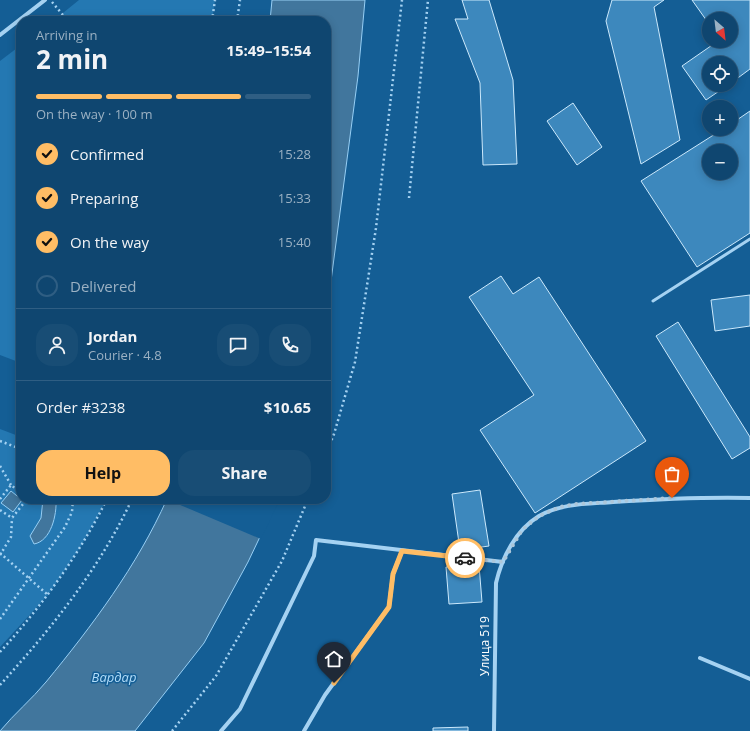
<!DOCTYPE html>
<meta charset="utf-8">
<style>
body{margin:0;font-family:"Open Sans",sans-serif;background:#184d75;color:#f1f3f6;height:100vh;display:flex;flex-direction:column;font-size:15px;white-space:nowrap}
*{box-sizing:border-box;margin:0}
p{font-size:13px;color:#9bb1c3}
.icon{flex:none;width:22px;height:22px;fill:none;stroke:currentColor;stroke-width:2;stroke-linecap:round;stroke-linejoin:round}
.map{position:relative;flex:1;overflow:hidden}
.sheet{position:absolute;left:16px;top:16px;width:315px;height:488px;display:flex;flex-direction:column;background:#0f4670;border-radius:16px;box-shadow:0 2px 10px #0003,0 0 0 1px #2f5e83}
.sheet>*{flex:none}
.needle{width:26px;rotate:152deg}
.tools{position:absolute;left:702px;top:12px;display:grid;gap:8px}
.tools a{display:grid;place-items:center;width:36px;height:36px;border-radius:50%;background:#0f4670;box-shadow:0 2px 10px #0003,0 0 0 1px #2f5e83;font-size:20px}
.pin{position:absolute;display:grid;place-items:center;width:34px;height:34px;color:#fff;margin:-41px -17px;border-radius:50% 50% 50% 0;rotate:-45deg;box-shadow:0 0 4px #0007}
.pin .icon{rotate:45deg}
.courier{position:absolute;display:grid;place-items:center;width:40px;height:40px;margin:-20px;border:3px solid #ffbd65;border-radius:50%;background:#fff;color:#222;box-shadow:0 1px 5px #0007}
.summary em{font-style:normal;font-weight:700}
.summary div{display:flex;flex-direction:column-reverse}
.summary{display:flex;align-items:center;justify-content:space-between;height:68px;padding:0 20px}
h1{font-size:26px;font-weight:700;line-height:30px}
.bar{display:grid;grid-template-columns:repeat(4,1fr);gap:6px 4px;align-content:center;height:48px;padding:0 20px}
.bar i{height:5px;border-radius:3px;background:#2f5e83}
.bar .selected{background:#ffbd65}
.bar p{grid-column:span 4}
.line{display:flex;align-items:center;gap:10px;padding:0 20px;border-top:1px solid #2f5e83}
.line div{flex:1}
.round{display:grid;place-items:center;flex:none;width:42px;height:42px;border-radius:16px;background:#184d75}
ol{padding:0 20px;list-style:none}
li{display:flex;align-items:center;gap:12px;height:44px}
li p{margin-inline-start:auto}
li .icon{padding:4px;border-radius:50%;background:#ffbd65;color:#111;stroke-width:4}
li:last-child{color:#9bb1c3}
li i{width:22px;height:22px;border:2px solid #2f5e83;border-radius:50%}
.action{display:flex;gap:8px;margin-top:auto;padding:8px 20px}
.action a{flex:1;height:46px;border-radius:16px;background:#ffbd65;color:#111;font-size:16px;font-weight:700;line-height:46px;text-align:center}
.action a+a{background:#184d75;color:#f1f3f6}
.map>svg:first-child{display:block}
.green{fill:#2478b2}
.water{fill:#41769d;stroke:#97cff5}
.pier{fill:#145e95}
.building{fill:#3d88bd;stroke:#cce9fc;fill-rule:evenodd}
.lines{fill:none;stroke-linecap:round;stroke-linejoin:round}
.path{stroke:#a5d2f2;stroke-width:2.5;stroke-dasharray:2 3;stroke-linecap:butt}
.lane{stroke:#a5d2f2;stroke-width:3}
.street{stroke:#a5d2f2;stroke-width:4}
.done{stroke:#adc7da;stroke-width:4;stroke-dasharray:0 7.2}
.route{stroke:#ffbd65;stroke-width:5}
.labels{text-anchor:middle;stroke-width:3;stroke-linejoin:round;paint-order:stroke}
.street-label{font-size:12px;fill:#fff;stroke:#145e95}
.water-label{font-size:13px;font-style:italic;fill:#b1dcf9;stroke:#145e95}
</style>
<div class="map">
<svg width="750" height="731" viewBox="0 0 750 731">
<rect width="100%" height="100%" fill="#145e95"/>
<g class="green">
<path d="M79,0H215L212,21H53Z"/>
<path d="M21,45V363L0,355V61Z"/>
<path d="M0,429L21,437V499H107L81,546L48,595L0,647Z"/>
</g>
<g class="water">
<path d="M272,0H365L358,76L326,319V21H270Z"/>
<path d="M11,491L22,500L13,512L1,503Z"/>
<path d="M43,499H56C57,515 51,541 34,544L30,536L41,518Z"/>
<path d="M167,499H278L248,562L204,643L135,731H0C14,714 32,699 46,682C92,626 137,566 167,499Z"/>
</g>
<path class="pier" d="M166,499H280L261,539Z"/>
<g class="building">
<path d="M462,0H489L513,80L517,164L483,165L480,83L455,19H468Z"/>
<path d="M612,0H664L654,7L680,140L641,164L606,21Z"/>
<path d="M692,0H750V69L731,83V63H709V85H728L706,100L682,66L718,41H731V19H709V24Z"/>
<path d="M573,103L602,147L577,165L547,121Z"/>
<path d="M750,111V233L697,267L641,181L723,129H731V124ZM709,151H731V173H709Z"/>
<path d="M501,276L513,294L539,277L646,441L535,513L480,430L534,395L469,297Z"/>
<path d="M750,295V326L715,331L711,300Z"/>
<path d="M678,322L750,437V448L732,459L656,336Z"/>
<path d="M480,490L489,546L460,550L452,494Z"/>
<path d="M479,565L482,602L449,604L446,567Z"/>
<path d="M468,727V731H433V728Z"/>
</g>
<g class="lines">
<g class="path">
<path d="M52,2L68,21"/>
<path d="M212,21L215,0"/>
<path d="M237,21L240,0"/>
<path d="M409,198L428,0"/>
<path d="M0,441L21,449"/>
<path d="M326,454L334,434L355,362L376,228L402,0"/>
<path d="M0,466L11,485"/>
<path d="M0,499L11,485L21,493"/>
<path d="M0,510L12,518L27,499"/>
<path d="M0,553L48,595"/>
<path d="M0,555L11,537L12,518"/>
<path d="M0,619L65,527L72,512L73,499"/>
<path d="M0,652C42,606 79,555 107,499"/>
<path d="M0,685C51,629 100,568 132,499"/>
<path d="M172,731L216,676L282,561L308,499"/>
</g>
<path class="lane" d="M653,301L750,239"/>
<g class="street">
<path d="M0,35L45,0"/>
<path d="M700,658L750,679"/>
<path d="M221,731L240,709L314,556L316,540L503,562"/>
<path d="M304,731L325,695L389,607L393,574L402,551"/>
<path d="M494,731L496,583C502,557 516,530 539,516C562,503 588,504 613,502C659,499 704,497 750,498"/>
</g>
</g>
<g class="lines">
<path class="done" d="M465,558L503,562L522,530L539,516L560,507L576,504L672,498"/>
<path class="route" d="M334,683L389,607L393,574L402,551L465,558"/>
</g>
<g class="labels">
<g class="street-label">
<text transform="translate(485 646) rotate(-90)" y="4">Улица 519</text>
</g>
<g class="water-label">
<text x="114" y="682">Вардар</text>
</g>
</g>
</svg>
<div class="tools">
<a><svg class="needle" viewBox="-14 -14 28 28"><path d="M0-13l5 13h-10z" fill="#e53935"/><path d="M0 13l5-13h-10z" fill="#9bb1c3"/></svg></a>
<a><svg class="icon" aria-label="locate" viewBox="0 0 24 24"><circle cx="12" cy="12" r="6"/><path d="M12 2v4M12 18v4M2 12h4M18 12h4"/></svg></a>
<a>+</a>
<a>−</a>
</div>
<div class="pin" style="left:672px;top:498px;background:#ea580c"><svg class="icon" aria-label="bag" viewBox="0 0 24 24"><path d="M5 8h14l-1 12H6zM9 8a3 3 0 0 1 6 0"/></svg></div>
<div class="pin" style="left:334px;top:683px;background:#1f2937"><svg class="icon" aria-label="home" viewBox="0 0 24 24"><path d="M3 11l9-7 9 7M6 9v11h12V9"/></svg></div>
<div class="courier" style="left:465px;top:558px"><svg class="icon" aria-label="car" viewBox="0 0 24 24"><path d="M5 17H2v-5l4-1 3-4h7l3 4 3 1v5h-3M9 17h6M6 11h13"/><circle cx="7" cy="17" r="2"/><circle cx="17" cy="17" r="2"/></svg></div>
<section class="sheet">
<div class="summary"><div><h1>2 min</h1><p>Arriving in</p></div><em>15:49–15:54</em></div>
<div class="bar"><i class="selected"></i><i class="selected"></i><i class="selected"></i><i></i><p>On the way · 100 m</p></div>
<ol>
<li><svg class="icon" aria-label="check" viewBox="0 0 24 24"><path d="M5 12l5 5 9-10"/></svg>Confirmed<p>15:28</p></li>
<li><svg class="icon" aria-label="check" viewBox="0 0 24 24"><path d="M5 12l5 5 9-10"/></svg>Preparing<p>15:33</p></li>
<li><svg class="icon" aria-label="check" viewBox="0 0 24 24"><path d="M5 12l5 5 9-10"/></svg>On the way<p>15:40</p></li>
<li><i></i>Delivered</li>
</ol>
<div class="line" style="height:72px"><a class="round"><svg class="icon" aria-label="person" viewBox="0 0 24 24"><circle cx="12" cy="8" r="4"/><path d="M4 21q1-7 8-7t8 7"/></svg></a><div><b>Jordan</b><p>Courier · 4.8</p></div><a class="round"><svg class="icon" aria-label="chat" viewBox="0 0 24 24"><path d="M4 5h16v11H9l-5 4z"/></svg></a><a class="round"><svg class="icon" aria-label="phone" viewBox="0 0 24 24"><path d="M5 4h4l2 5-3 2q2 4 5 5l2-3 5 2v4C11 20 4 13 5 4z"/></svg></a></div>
<div class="line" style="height:52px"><div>Order #3238</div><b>$10.65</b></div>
<div class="action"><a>Help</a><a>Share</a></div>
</section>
</div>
